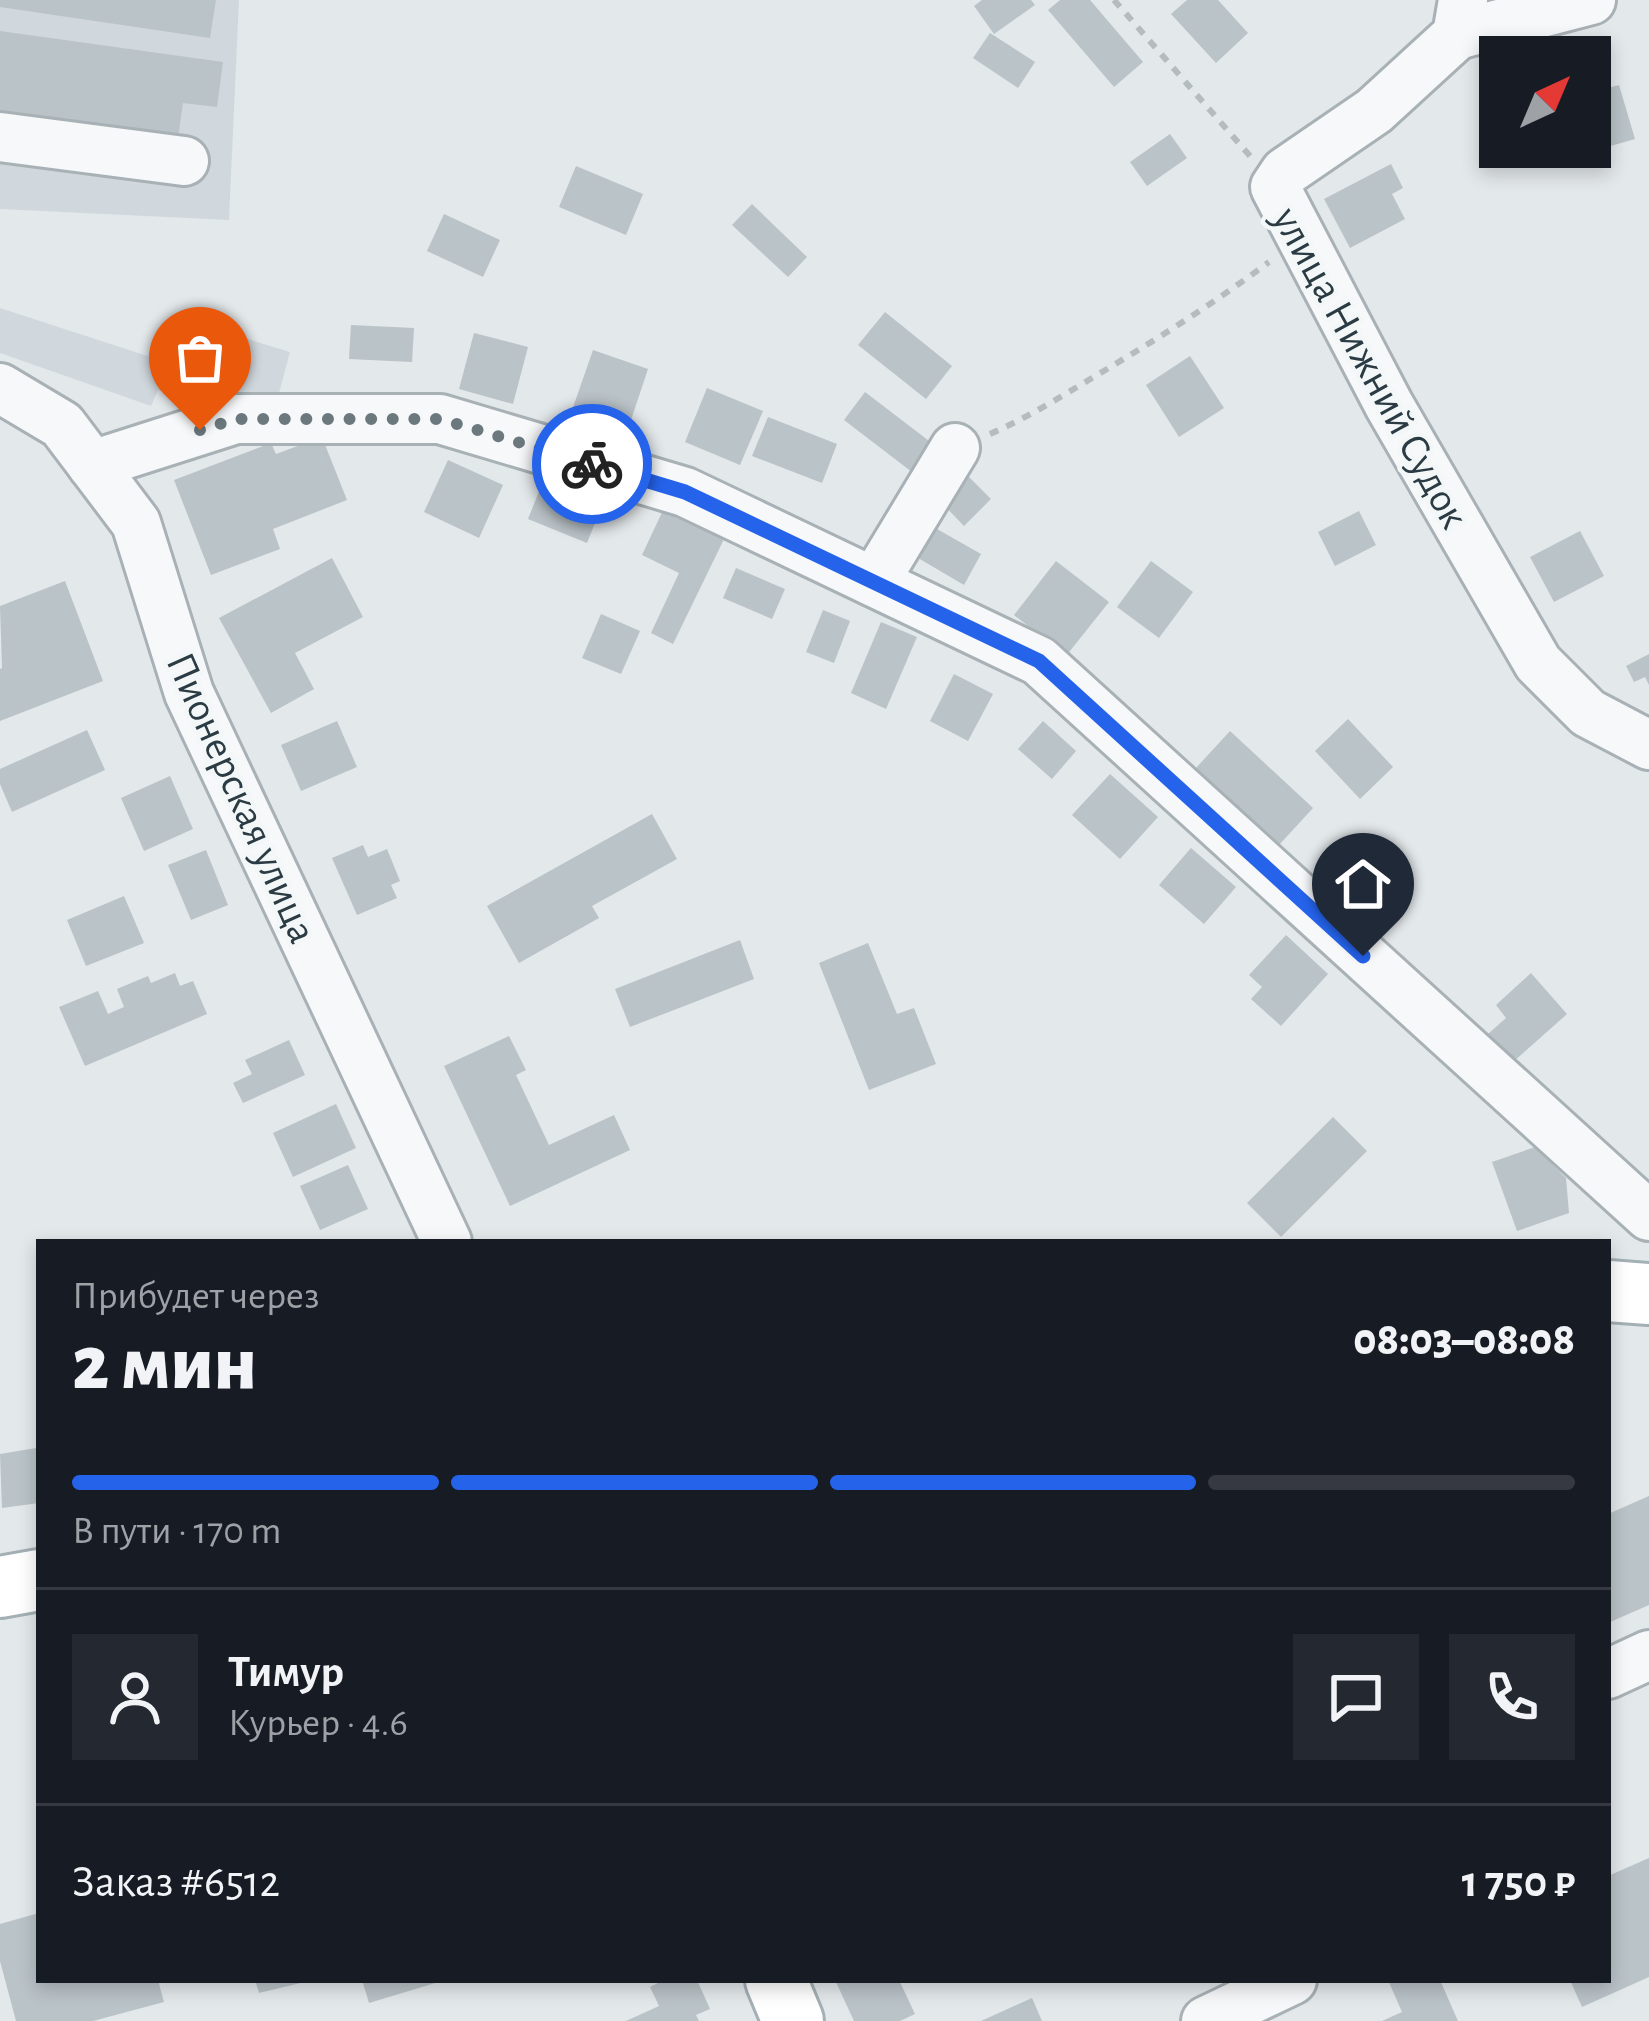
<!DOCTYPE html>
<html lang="ru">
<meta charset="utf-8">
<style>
body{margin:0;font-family:"Alegreya Sans",sans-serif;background:#242831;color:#f1f3f6;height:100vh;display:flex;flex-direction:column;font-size:45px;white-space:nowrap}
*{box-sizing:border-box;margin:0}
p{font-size:39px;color:#9ea1a6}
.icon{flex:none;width:66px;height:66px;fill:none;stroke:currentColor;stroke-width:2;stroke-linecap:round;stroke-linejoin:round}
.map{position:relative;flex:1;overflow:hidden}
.side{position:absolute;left:36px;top:1239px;width:1575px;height:744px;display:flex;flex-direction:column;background:#171b24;border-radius:0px;box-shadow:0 6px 18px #0003}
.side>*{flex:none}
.needle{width:78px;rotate:44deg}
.controls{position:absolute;left:1479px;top:36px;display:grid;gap:24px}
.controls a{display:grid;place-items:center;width:132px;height:132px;border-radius:0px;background:#171b24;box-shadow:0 6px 18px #0003;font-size:60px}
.pin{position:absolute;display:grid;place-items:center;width:102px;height:102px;color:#fff;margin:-123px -51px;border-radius:50% 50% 50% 0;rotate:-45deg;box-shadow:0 0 12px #0007}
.pin .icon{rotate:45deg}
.courier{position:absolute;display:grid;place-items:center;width:120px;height:120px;margin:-60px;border:9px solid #2563eb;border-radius:50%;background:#fff;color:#222;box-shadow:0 3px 15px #0007}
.headline em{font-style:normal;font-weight:800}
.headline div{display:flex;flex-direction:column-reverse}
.headline{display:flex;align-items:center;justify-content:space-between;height:204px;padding:0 36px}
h1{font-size:78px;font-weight:800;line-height:90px}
.bar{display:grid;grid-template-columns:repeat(4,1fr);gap:18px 12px;align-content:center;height:144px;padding:0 36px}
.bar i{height:15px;border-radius:9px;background:#363941}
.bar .selected{background:#2563eb}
.bar p{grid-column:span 4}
.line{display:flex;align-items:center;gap:30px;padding:0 36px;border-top:3px solid #363941}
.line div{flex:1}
.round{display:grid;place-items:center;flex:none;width:126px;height:126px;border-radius:0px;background:#242831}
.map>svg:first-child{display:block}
.built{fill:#d1d8dd}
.building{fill:#bac3c8}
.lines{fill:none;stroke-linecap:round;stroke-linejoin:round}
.minor-casing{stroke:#a8b1b5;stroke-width:54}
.major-casing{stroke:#a3b0b6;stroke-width:66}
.path{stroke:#b5bcbf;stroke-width:6;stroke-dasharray:9 9;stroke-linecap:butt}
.minor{stroke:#f6f8f9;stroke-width:48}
.major{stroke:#fff;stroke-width:60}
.done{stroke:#6b787e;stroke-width:12;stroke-dasharray:0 21.6}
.route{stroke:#2563eb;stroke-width:15}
.labels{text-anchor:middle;stroke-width:9;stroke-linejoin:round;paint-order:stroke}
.street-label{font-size:42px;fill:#2b3b43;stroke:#f3f7f8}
</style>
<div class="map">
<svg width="1649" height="2021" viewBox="0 0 1649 2021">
<rect width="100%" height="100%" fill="#e3e8eb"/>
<g class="built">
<path d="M0,0H239L229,220L0,209Z"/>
<path d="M0,308L166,362L173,346L215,360L225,332L290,352L278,397L256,392L253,401L208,389L201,404L158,390L151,406L0,353Z"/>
</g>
<g class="building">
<path d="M0,0H216L210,38L0,7Z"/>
<path d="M982,0H1031L1035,5L994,34L974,6Z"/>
<path d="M1060,0H1090L1143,62L1114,87L1048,10Z"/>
<path d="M1187,0H1218L1248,33L1216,63L1171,14Z"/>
<path d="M0,31L223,62L217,107L183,103L178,138L0,114Z"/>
<path d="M990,33L1035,62L1018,88L973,58Z"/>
<path d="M1619,85L1635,139L1600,149L1590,113V93Z"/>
<path d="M1170,134L1187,158L1147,186L1130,162Z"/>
<path d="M1391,164L1403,188L1392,194L1405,219L1350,248L1324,199Z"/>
<path d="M576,166L643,194L626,235L559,207Z"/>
<path d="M752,204L807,257L788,277L732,225Z"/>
<path d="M444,214L500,240L483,277L427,251Z"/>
<path d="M885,312L952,366L926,399L858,345Z"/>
<path d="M351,325L414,328L412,362L349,359Z"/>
<path d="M474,333L528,347L513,404L459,389Z"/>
<path d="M593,350L648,369L626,435L570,416Z"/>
<path d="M1190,356L1224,408L1179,437L1146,385Z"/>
<path d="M707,388L763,411L740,465L685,442Z"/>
<path d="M865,392L933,444L912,472L844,420Z"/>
<path d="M768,417L837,444L822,483L752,456Z"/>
<path d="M322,437L347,500L273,529L280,549L211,575L174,480L271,443L276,454Z"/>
<path d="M448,460L503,485L479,538L424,512Z"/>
<path d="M967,475L991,499L964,526L940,501Z"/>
<path d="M540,489L599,513L587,543L528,519Z"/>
<path d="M665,506L726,535L673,644L651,633L679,573L642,555Z"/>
<path d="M1359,511L1376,545L1335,566L1318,532Z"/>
<path d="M930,525L981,554L964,585L913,555Z"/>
<path d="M1580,531L1604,576L1554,602L1530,557Z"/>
<path d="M332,558L363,617L295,653L314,689L271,713L219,618Z"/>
<path d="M1056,561L1109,602L1066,656L1014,615Z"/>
<path d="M1151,561L1193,592L1159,638L1117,607Z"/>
<path d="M736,568L785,589L772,619L723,598Z"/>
<path d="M65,581L103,681L0,721V669L2,668L0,606Z"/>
<path d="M823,610L850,621L834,663L806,652Z"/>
<path d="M601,614L640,631L621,674L582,658Z"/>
<path d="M881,622L917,637L886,709L851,693Z"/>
<path d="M1649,654V685L1645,677L1634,682L1626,666Z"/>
<path d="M954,674L993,694L968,741L930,721Z"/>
<path d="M1348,719L1393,767L1360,799L1315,751Z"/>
<path d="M337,721L357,767L301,791L281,745Z"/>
<path d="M1043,721L1076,751L1052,779L1018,749Z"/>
<path d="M87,730L105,770L12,812L0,784V769Z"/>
<path d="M1230,731L1313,808L1279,845L1196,768Z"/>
<path d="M1110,774L1158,817L1120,859L1072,815Z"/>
<path d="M170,776L193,829L144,851L121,798Z"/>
<path d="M652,814L677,859L592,906L599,918L519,963L487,906Z"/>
<path d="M363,845L368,857L387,849L400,881L391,885L397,898L357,915L332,858Z"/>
<path d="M1191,848L1236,887L1204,924L1159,885Z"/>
<path d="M206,850L228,905L191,920L168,865Z"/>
<path d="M124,896L144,943L86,966L67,920Z"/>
<path d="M1286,935L1328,974L1281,1026L1251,999L1262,987L1249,975Z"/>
<path d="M740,940L754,979L630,1027L615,989Z"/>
<path d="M868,943L897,1014L914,1008L936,1064L869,1090L819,963Z"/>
<path d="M175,973L180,986L193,981L207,1014L85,1066L59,1007L98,991L108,1014L124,1007L117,989L148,976L151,983Z"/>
<path d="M1531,973L1567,1014L1513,1062L1488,1034L1506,1018L1496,1005Z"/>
<path d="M509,1036L526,1070L516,1075L549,1145L614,1115L630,1150L510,1206L444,1066Z"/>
<path d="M289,1040L305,1075L243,1103L233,1083L252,1074L245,1060Z"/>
<path d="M336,1104L356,1148L293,1177L273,1133Z"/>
<path d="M1333,1117L1367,1151L1281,1237L1247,1203Z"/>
<path d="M1535,1147L1566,1178L1569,1213L1517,1231L1492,1162Z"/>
<path d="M348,1165L368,1209L320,1230L300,1186Z"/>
<path d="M36,1448L39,1503L2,1508L0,1454Z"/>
<path d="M1649,1496V1605L1608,1623V1514Z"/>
<path d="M1649,1858V1977L1582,2007L1570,1980H1608V1876Z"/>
<path d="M39,1913V1980H158L164,2002L93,2021H16L0,1961V1924Z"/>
<path d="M255,1980H305V1982L259,1993Z"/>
<path d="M362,1980H442V1981L369,2003Z"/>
<path d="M664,1980H697L710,2009L696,2015L699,2021H626L659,2006L650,1987Z"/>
<path d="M835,1980H899L915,2014L900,2021H854Z"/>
<path d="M1388,1980H1440L1458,2021H1382L1402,2012Z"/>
<path d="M1032,1998L1042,2021H981Z"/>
</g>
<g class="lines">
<g class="minor-casing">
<g id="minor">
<path d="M1463,0L1457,35L1374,111L1285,172L1275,187L1389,405L1538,663L1588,713L1649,745"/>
<path d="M1457,35L1591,0"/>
<path d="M0,137L184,161"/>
<path d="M0,388L62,425L136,523L189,693L447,1242"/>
<path d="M92,465L236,419H440L685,492L1039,661L1649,1216"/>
<path d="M874,582L955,448"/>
<path d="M1608,1674L1649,1655"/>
<path d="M1206,2021L1292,1980"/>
</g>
</g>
<g class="major-casing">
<g id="major">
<path d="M1608,1291L1649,1294"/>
<path d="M0,1587L39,1580"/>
<path d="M776,1980L793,2021"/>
</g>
</g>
<g class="path">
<path d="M1114,0L1250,156"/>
<path d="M990,434C1027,418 1062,396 1097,375C1156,340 1214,303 1269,262"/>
</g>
<use href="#minor" class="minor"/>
<use href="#major" class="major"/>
</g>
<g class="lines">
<path class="done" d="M200,430L236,419H440L592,464"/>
<path class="route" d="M592,464L685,492L1039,661L1363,956"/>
</g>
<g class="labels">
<g class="street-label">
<text transform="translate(1372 367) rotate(61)" y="15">улица Нижний Судок</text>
<text transform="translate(243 797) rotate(66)" y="15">Пионерская улица</text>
</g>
</g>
</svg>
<div class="controls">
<a><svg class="needle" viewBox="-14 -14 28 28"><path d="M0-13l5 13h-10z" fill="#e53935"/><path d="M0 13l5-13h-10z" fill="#9ea1a6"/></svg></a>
</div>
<div class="pin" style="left:200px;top:430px;background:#ea580c"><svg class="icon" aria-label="bag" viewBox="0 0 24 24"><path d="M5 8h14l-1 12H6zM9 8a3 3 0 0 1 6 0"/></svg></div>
<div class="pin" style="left:1363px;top:956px;background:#1f2937"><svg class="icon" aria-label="home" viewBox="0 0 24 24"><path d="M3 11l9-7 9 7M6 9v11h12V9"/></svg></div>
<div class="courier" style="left:592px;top:464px"><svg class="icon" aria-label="bike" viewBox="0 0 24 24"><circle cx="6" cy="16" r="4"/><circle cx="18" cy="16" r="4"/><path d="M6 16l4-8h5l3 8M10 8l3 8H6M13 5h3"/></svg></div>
<section class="side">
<div class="headline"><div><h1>2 мин</h1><p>Прибудет через</p></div><em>08:03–08:08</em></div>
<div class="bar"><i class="selected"></i><i class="selected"></i><i class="selected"></i><i></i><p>В пути · 170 m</p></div>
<div class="line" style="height:216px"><a class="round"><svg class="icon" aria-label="person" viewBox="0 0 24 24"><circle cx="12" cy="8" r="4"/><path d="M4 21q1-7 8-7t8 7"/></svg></a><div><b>Тимур</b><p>Курьер · 4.6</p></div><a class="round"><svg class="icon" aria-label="chat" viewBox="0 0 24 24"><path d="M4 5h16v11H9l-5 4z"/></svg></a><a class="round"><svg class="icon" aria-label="phone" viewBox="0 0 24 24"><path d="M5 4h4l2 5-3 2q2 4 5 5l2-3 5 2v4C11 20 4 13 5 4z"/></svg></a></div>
<div class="line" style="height:156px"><div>Заказ #6512</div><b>1 750 ₽</b></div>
</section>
</div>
